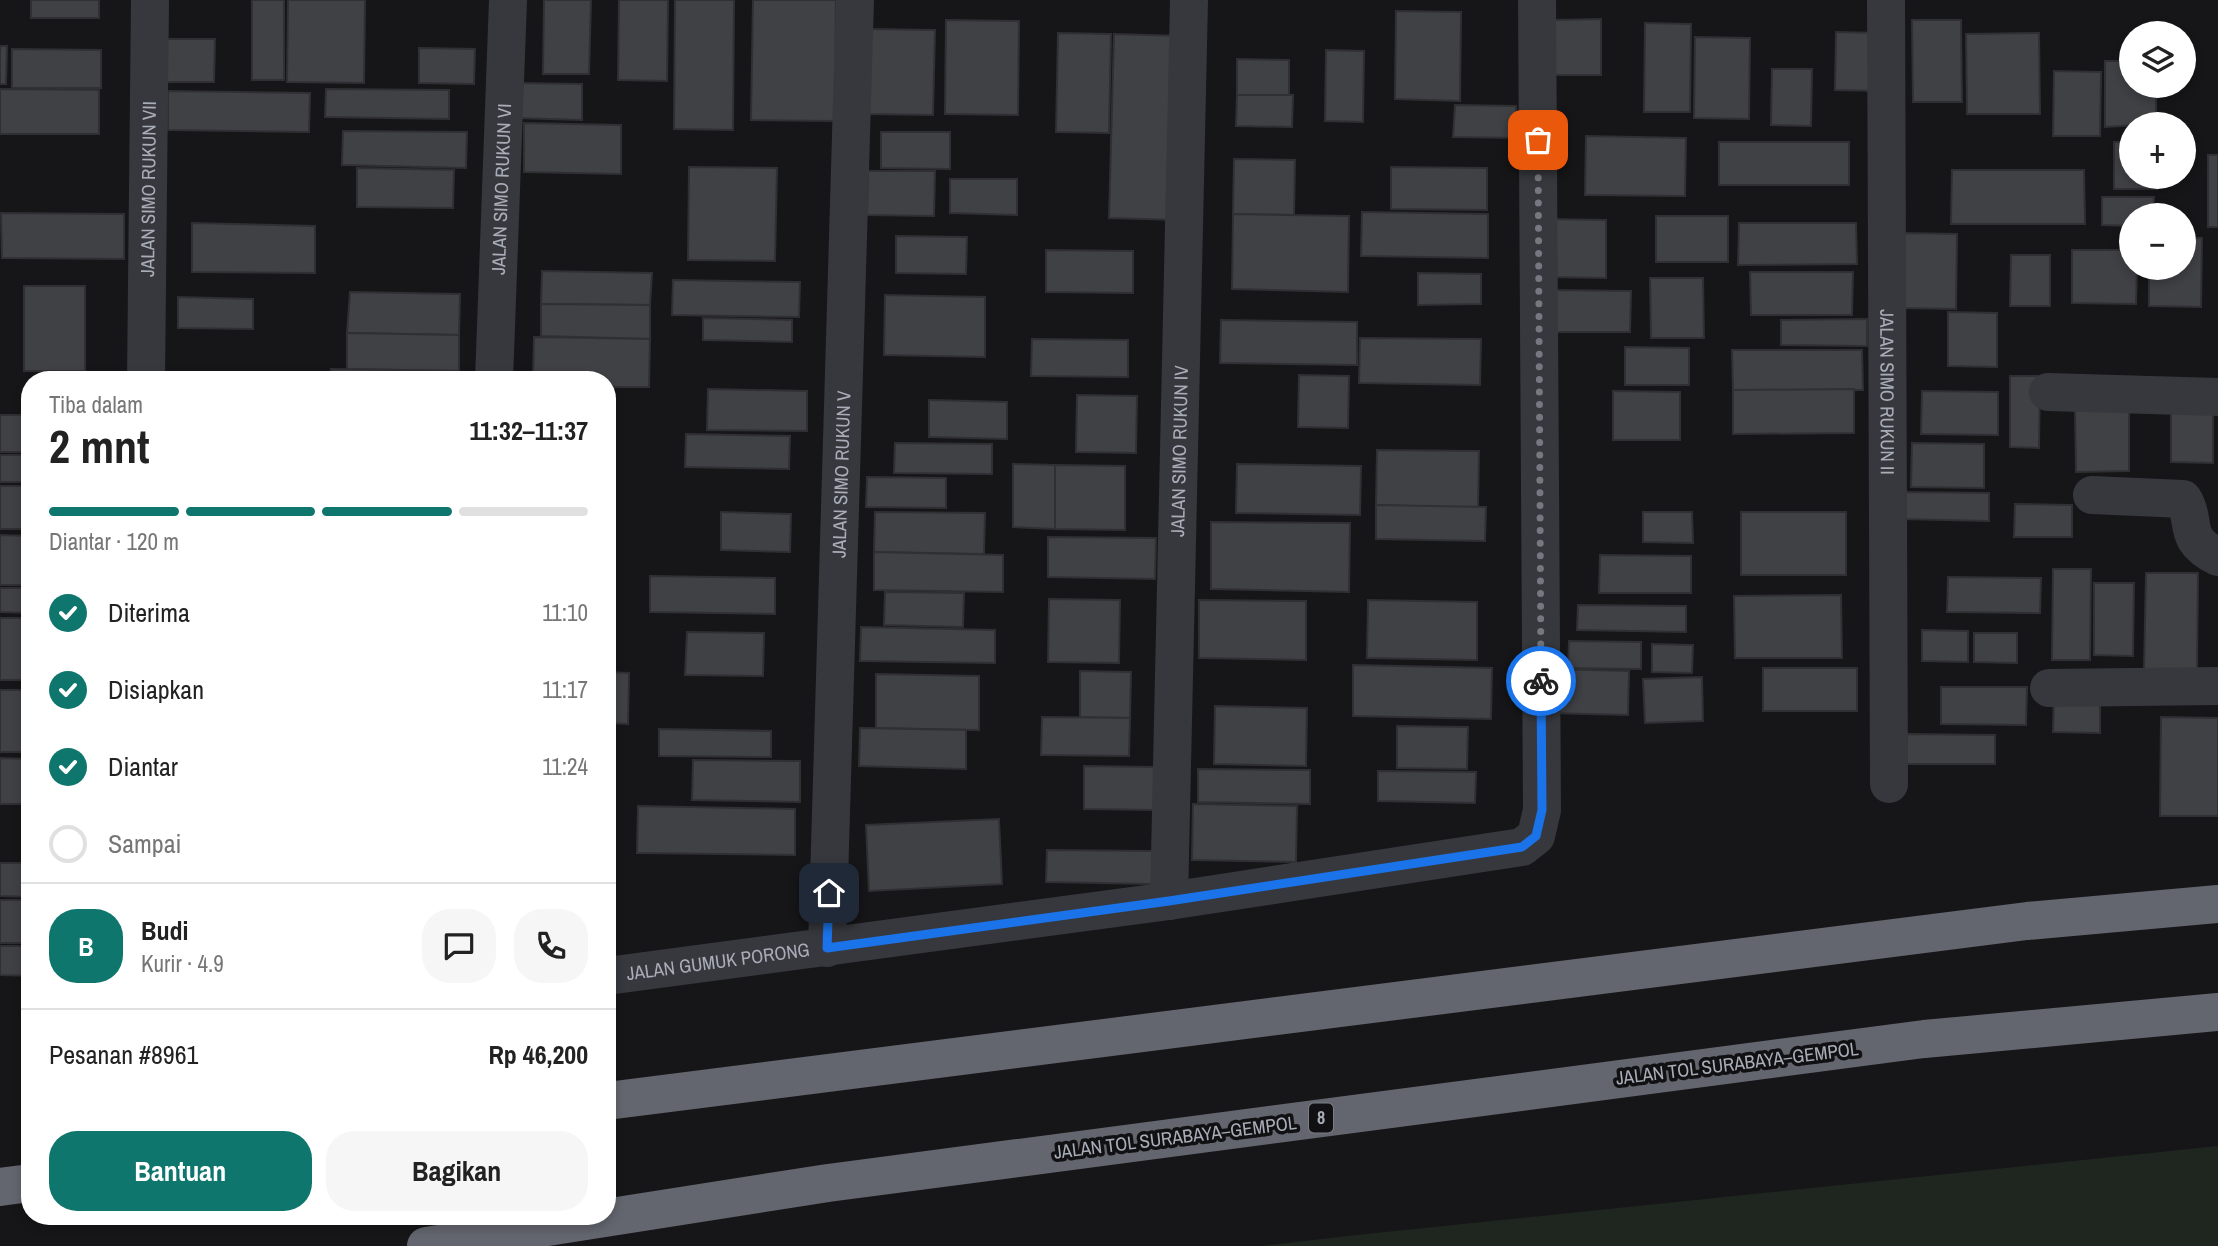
<!DOCTYPE html>
<html lang="id">
<meta charset="utf-8">
<style>
body{margin:0;font-family:"Archivo Narrow",sans-serif;background:#f6f6f6;color:#222;height:100vh;display:flex;flex-direction:column;font-size:26px;white-space:nowrap}
*{box-sizing:border-box;margin:0}
p{font-size:23px;color:#767676}
.icon{flex:none;width:38px;height:38px;fill:none;stroke:currentColor;stroke-width:2;stroke-linecap:round;stroke-linejoin:round}
.map{position:relative;flex:1;overflow:hidden}
.details{position:absolute;left:21px;top:371px;width:595px;height:854px;display:flex;flex-direction:column;background:#fff;border-radius:28px;box-shadow:0 4px 10px #0003}
.details>*{flex:none}
.buttons{position:absolute;left:2119px;top:21px;display:grid;gap:14px}
.buttons a{display:grid;place-items:center;width:77px;height:77px;border-radius:50%;background:#fff;box-shadow:0 4px 10px #0003;font-size:35px}
.pin{position:absolute;display:grid;place-items:center;width:60px;height:60px;color:#fff;margin:-30px;border-radius:14px;box-shadow:0 4px 10px #0006}
.courier{position:absolute;display:grid;place-items:center;width:70px;height:70px;margin:-35px;border:5px solid #1a73e8;border-radius:50%;background:#fff;color:#222;box-shadow:0 2px 9px #0007}
.summary em{font-style:normal;font-weight:700}
.summary div{display:flex;flex-direction:column-reverse}
.summary{display:flex;align-items:center;justify-content:space-between;height:119px;padding:0 28px}
h1{font-size:46px;font-weight:700;line-height:52px}
.bar{display:grid;grid-template-columns:repeat(4,1fr);gap:10px 7px;align-content:center;height:84px;padding:0 28px}
.bar i{height:9px;border-radius:5px;background:#e0e0e0}
.bar .current{background:#0f766e}
.bar p{grid-column:span 4}
.line{display:flex;align-items:center;gap:18px;padding:0 28px;border-top:2px solid #e0e0e0}
.line div{flex:1}
.round{display:grid;place-items:center;flex:none;width:74px;height:74px;border-radius:28px;background:#f6f6f6}
ol{padding:0 28px;list-style:none}
li{display:flex;align-items:center;gap:21px;height:77px}
li p{margin-inline-start:auto}
li .icon{padding:7px;border-radius:50%;background:#0f766e;color:#fff;stroke-width:4}
li:last-child{color:#767676}
li i{width:38px;height:38px;border:4px solid #e0e0e0;border-radius:50%}
.action{display:flex;gap:14px;margin-top:auto;padding:14px 28px}
.action a{flex:1;height:80px;border-radius:28px;background:#0f766e;color:#fff;font-size:28px;font-weight:700;line-height:80px;text-align:center}
.action a+a{background:#f6f6f6;color:#222}
.map>svg:first-child{display:block}
.green{fill:#1e261f}
.building{fill:#404145;stroke:#303034;stroke-width:2}
.lines{fill:none;stroke-linecap:round;stroke-linejoin:round}
.minor{stroke:#37383d;stroke-width:38}
.motorway{stroke:#63666e;stroke-width:38}
.done{stroke:#757880;stroke-width:7;stroke-dasharray:0 12.6}
.route{stroke:#1a73e8;stroke-width:9}
.labels{text-anchor:middle;stroke-width:7;stroke-linejoin:round;paint-order:stroke}
.shield{fill:#111113;stroke:#7b7e86;stroke-width:2}
.shield-label{font-size:18px;font-weight:bold;fill:#a8adb8}
.street-label{font-size:19px;fill:#a8adb8;stroke:#111113}
</style>
<div class="map">
<svg width="2218" height="1246" viewBox="0 0 2218 1246">
<rect width="100%" height="100%" fill="#161618"/>
<path class="green" d="M2218,1146V1246H1261L1347,1236Z"/>
<g class="building">
<rect x="31" y="0" width="68" height="18"/>
<rect x="252" y="0" width="32" height="80"/>
<path d="M288,0H365L364,83L287,82Z"/>
<path d="M544,0H591L589,74H543Z"/>
<path d="M619,0H668L667,81L618,80Z"/>
<path d="M675,0H734L733,130L674,129Z"/>
<path d="M753,0H836L835,121L751,120Z"/>
<path d="M1396,11L1461,12L1460,101L1395,99Z"/>
<path d="M1601,19V75H1555V20Z"/>
<path d="M946,20L1019,21L1018,115L945,114Z"/>
<path d="M1912,20H1961L1962,102H1913Z"/>
<path d="M1645,23L1691,24L1690,112H1644Z"/>
<path d="M869,29L935,30L933,115L867,114Z"/>
<path d="M1836,32L1879,33V91L1835,90Z"/>
<path d="M1058,33L1111,34L1109,133L1056,132Z"/>
<path d="M2039,33L2040,114H1967L1966,34Z"/>
<path d="M1114,34L1184,36L1179,220L1109,218Z"/>
<path d="M1695,37L1750,38L1749,119L1694,118Z"/>
<path d="M167,39H215L214,82H166Z"/>
<path d="M0,46H7L6,84H0Z"/>
<path d="M419,48L475,49L474,84L419,83Z"/>
<path d="M12,49L101,50V88H12Z"/>
<path d="M1326,50L1364,51L1363,122L1325,121Z"/>
<path d="M1237,59L1289,60V95H1237Z"/>
<path d="M2105,61H2132V86H2156V124L2105,127Z"/>
<path d="M1772,69H1812L1811,126L1771,125Z"/>
<path d="M2054,71L2101,72L2100,136H2053Z"/>
<path d="M517,83L582,84V120L516,118Z"/>
<path d="M0,89L99,90V134H0Z"/>
<path d="M326,89L449,90V119L325,117Z"/>
<path d="M168,91L310,93L309,132L168,130Z"/>
<path d="M1237,95H1293L1292,127L1236,126Z"/>
<path d="M1455,105L1516,106V138L1453,137Z"/>
<path d="M524,123L621,125V174L524,172Z"/>
<path d="M343,131L467,132L466,168L342,165Z"/>
<path d="M881,132H950V169L881,168Z"/>
<path d="M1586,136L1686,138L1685,196L1585,195Z"/>
<rect x="1719" y="142" width="130" height="43"/>
<path d="M2114,142H2132V177H2157V189H2114Z"/>
<rect x="2208" y="155" width="10" height="72"/>
<path d="M1234,159L1295,160L1294,215L1233,214Z"/>
<path d="M689,167L777,168L775,261L688,260Z"/>
<path d="M1391,167L1487,168V210L1391,209Z"/>
<path d="M357,168L454,170L453,208L357,207Z"/>
<path d="M1952,170H2084L2085,224H1951Z"/>
<path d="M868,171H935L934,216L867,215Z"/>
<path d="M950,179H1017V215L950,213Z"/>
<path d="M2102,197H2154L2153,215H2132V226L2102,225Z"/>
<path d="M1362,212L1488,214V258L1361,256Z"/>
<path d="M1,213L124,214V259L2,258Z"/>
<path d="M1233,214L1349,216L1348,292L1232,289Z"/>
<rect x="1656" y="216" width="72" height="46"/>
<path d="M1546,219L1606,220V278L1546,277Z"/>
<path d="M192,223L315,226V273L192,272Z"/>
<path d="M1739,223H1856L1857,264L1738,265Z"/>
<path d="M1901,233L1957,234L1956,309L1901,308Z"/>
<path d="M896,236L967,237L966,274L896,273Z"/>
<path d="M2184,238H2202L2201,307L2149,306V268H2184Z"/>
<path d="M1046,250L1133,251V293L1046,292Z"/>
<path d="M2072,250H2132V268H2137L2136,304L2072,303Z"/>
<path d="M2011,255H2050V306H2010Z"/>
<path d="M542,271L652,273L650,305L541,304Z"/>
<path d="M1750,272H1853L1852,315H1751Z"/>
<path d="M1418,273L1481,274V304L1418,305Z"/>
<path d="M1650,278H1703L1704,338H1651Z"/>
<path d="M673,280L800,282L799,317L672,315Z"/>
<rect x="24" y="286" width="61" height="85"/>
<path d="M1550,290L1631,291L1630,332H1549Z"/>
<path d="M350,292L460,294L459,335L347,333Z"/>
<path d="M885,295L985,297V357L884,355Z"/>
<path d="M178,297L253,299V329L178,328Z"/>
<path d="M541,304L650,305V339L541,336Z"/>
<path d="M1948,312L1997,313V367L1948,366Z"/>
<path d="M703,318L792,320V342L703,340Z"/>
<path d="M1867,319V346L1781,345V320Z"/>
<path d="M1221,320L1357,322V365L1220,363Z"/>
<path d="M347,333L459,335V371L347,369Z"/>
<path d="M534,337L650,339L649,387H607V380H533Z"/>
<path d="M1360,338L1481,339L1480,385L1359,383Z"/>
<path d="M1032,339L1128,340V377L1031,376Z"/>
<path d="M1625,347L1689,348V385H1625Z"/>
<path d="M1732,350H1862L1863,390H1733Z"/>
<path d="M331,369L459,371V380H331Z"/>
<path d="M165,374L309,377V380H165Z"/>
<path d="M1299,375L1349,376L1348,428L1298,427Z"/>
<path d="M2010,376H2040L2039,448L2010,447Z"/>
<path d="M708,389L807,391V431L707,430Z"/>
<path d="M1854,389V433L1733,434V390Z"/>
<path d="M1613,391L1680,392V440H1613Z"/>
<path d="M1922,391L1998,392V435L1921,434Z"/>
<path d="M1077,395L1137,396L1136,453L1076,452Z"/>
<path d="M929,400L1007,402V439L929,437Z"/>
<path d="M2075,408H2129V471L2076,472Z"/>
<path d="M2171,409L2213,410V463L2171,462Z"/>
<rect x="0" y="415" width="30" height="37"/>
<path d="M607,426L615,427V495H607Z"/>
<path d="M686,434L790,436L789,469L685,467Z"/>
<path d="M895,443L992,444V474L894,473Z"/>
<path d="M1912,443L1984,444V488L1911,487Z"/>
<path d="M1377,450L1479,451L1478,508L1376,505Z"/>
<rect x="0" y="455" width="30" height="27"/>
<path d="M1013,464L1055,465V529L1013,527Z"/>
<path d="M1237,464L1361,466L1360,515L1236,513Z"/>
<path d="M1055,465L1125,466V530L1055,529Z"/>
<path d="M867,477L946,478V508L866,507Z"/>
<rect x="0" y="486" width="30" height="43"/>
<path d="M1902,492L1989,493V521L1902,519Z"/>
<path d="M2015,504L2072,505V537H2014Z"/>
<path d="M1376,505L1486,507L1485,541L1376,539Z"/>
<path d="M721,512L791,514L790,552L721,550Z"/>
<path d="M875,512L985,513L984,554L874,552Z"/>
<path d="M1643,512H1692L1693,543L1643,542Z"/>
<rect x="1741" y="512" width="105" height="63"/>
<path d="M1211,522L1350,523L1349,592L1211,589Z"/>
<path d="M0,535L30,536V585H0Z"/>
<path d="M1048,537L1156,538L1155,579L1048,577Z"/>
<path d="M874,552L1003,555V592L874,590Z"/>
<path d="M1600,555L1691,556V593H1599Z"/>
<path d="M2053,569H2091L2090,660H2052Z"/>
<path d="M2146,573H2198L2197,672L2144,671Z"/>
<path d="M650,576L775,578V614L650,612Z"/>
<path d="M1948,577L2041,578L2040,613L1947,612Z"/>
<path d="M2094,583H2134L2133,656L2094,655Z"/>
<path d="M0,588H30V613L0,612Z"/>
<path d="M885,592L964,593L963,627L884,625Z"/>
<path d="M1841,595L1842,658H1735L1734,596Z"/>
<path d="M1049,599L1120,600L1119,663L1048,662Z"/>
<path d="M1199,600L1306,601V660L1199,658Z"/>
<path d="M1368,600L1477,602V660L1367,658Z"/>
<path d="M1578,605L1686,606V632L1577,630Z"/>
<rect x="0" y="618" width="30" height="62"/>
<path d="M861,627L995,630V663L860,661Z"/>
<path d="M1922,630L1968,631V662L1922,661Z"/>
<path d="M687,632L764,633L763,676L685,675Z"/>
<path d="M1974,633H2017V663L1974,662Z"/>
<path d="M1569,641L1641,642V669L1568,668Z"/>
<path d="M1652,644L1693,645L1692,673L1652,672Z"/>
<path d="M1353,665L1492,668L1491,719L1353,716Z"/>
<rect x="1763" y="668" width="94" height="43"/>
<path d="M1547,669L1629,671L1628,715L1547,713Z"/>
<path d="M1080,671L1131,672L1130,718L1080,717Z"/>
<path d="M607,672L629,673L628,724L607,723Z"/>
<path d="M876,674L979,676V730L876,728Z"/>
<path d="M1702,677L1703,721L1645,723L1643,679Z"/>
<path d="M1941,687H2027L2026,725L1941,724Z"/>
<rect x="0" y="690" width="30" height="62"/>
<path d="M2054,694H2100V733L2053,732Z"/>
<path d="M1215,706L1307,708L1306,766L1214,764Z"/>
<path d="M1042,717L1130,718L1129,756L1041,755Z"/>
<path d="M2161,717L2218,718V816H2160Z"/>
<path d="M1397,726L1468,727L1467,769L1397,768Z"/>
<path d="M860,728L966,730V769L859,766Z"/>
<path d="M659,729L771,731V757L659,756Z"/>
<path d="M1907,734L1995,735V764H1906Z"/>
<path d="M0,758L30,759V804H0Z"/>
<path d="M693,760L800,761V802L692,800Z"/>
<path d="M1084,766L1155,767V810L1084,809Z"/>
<path d="M1198,769L1310,770V804L1198,802Z"/>
<path d="M1378,771L1476,772L1475,803L1378,801Z"/>
<path d="M1193,804L1297,806L1296,862L1192,860Z"/>
<path d="M638,806L795,809V855L637,853Z"/>
<path d="M999,819L1002,884L869,891L866,825Z"/>
<path d="M1047,850L1153,851L1152,884L1046,882Z"/>
<path d="M0,863H30V897L0,896Z"/>
<rect x="0" y="900" width="30" height="43"/>
<path d="M0,946H30V976L0,975Z"/>
</g>
<g class="lines">
<g class="minor">
<path id="s1" d="M1886,0L1889,784"/>
<path id="s2" d="M146,380L150,0"/>
<path id="s3" d="M494,380L508,0"/>
<path d="M2048,392L2218,397"/>
<path d="M2092,495L2183,499C2198,522 2180,538 2218,557"/>
<path d="M2049,688L2218,686"/>
<path id="s4" d="M1169,901L1189,0"/>
<path id="s5" d="M827,948L855,0"/>
<path id="s6" d="M607,976L1169,901L1522,847L1536,836L1542,810L1537,0"/>
</g>
<g class="motorway">
<path d="M607,1101L2027,921L2218,904"/>
<path d="M0,1187L30,1183"/>
<path d="M426,1246L828,1183L1924,1039L2218,1012"/>
</g>
</g>
<g class="lines">
<path class="done" d="M1538,140L1541,681"/>
<path class="route" d="M829,893L827,948L1169,901L1522,847L1536,836L1542,810L1541,681"/>
</g>
<g class="labels">
<rect class="shield" x="1309" y="1103.5" width="24" height="29" rx="5"/>
<g class="shield-label">
<text x="1321" y="1124">8</text>
</g>
<g class="street-label">
<text dy="7" stroke="none"><textPath href="#s2" startOffset="191">JALAN SIMO RUKUN VII</textPath></text>
<text dy="7" stroke="none"><textPath href="#s3" startOffset="191">JALAN SIMO RUKUN VI</textPath></text>
<text dy="7" stroke="none"><textPath href="#s1" startOffset="392">JALAN SIMO RUKUN II</textPath></text>
<text dy="7" stroke="none"><textPath href="#s4" startOffset="450">JALAN SIMO RUKUN IV</textPath></text>
<text dy="7" stroke="none"><textPath href="#s5" startOffset="474">JALAN SIMO RUKUN V</textPath></text>
<text dy="7" stroke="none"><textPath href="#s6" startOffset="112">JALAN GUMUK PORONG</textPath></text>
<text transform="translate(1737 1063) rotate(-7)" y="7">JALAN TOL SURABAYA–GEMPOL</text>
<text transform="translate(1175 1137) rotate(-7)" y="7">JALAN TOL SURABAYA–GEMPOL</text>
</g>
</g>
</svg>
<div class="buttons">
<a><svg class="icon" aria-label="layers" viewBox="0 0 24 24"><path d="M12 4l9 5-9 5-9-5zM3 14l9 5 9-5"/></svg></a>
<a>+</a>
<a>−</a>
</div>
<div class="pin" style="left:1538px;top:140px;background:#ea580c"><svg class="icon" aria-label="bag" viewBox="0 0 24 24"><path d="M5 8h14l-1 12H6zM9 8a3 3 0 0 1 6 0"/></svg></div>
<div class="pin" style="left:829px;top:893px;background:#1f2937"><svg class="icon" aria-label="home" viewBox="0 0 24 24"><path d="M3 11l9-7 9 7M6 9v11h12V9"/></svg></div>
<div class="courier" style="left:1541px;top:681px"><svg class="icon" aria-label="bike" viewBox="0 0 24 24"><circle cx="6" cy="16" r="4"/><circle cx="18" cy="16" r="4"/><path d="M6 16l4-8h5l3 8M10 8l3 8H6M13 5h3"/></svg></div>
<section class="details">
<div class="summary"><div><h1>2 mnt</h1><p>Tiba dalam</p></div><em>11:32–11:37</em></div>
<div class="bar"><i class="current"></i><i class="current"></i><i class="current"></i><i></i><p>Diantar · 120 m</p></div>
<ol>
<li><svg class="icon" aria-label="check" viewBox="0 0 24 24"><path d="M5 12l5 5 9-10"/></svg>Diterima<p>11:10</p></li>
<li><svg class="icon" aria-label="check" viewBox="0 0 24 24"><path d="M5 12l5 5 9-10"/></svg>Disiapkan<p>11:17</p></li>
<li><svg class="icon" aria-label="check" viewBox="0 0 24 24"><path d="M5 12l5 5 9-10"/></svg>Diantar<p>11:24</p></li>
<li><i></i>Sampai</li>
</ol>
<div class="line" style="height:126px"><b class="round" style="background:#0f766e;color:#fff">B</b><div><b>Budi</b><p>Kurir · 4.9</p></div><a class="round"><svg class="icon" aria-label="chat" viewBox="0 0 24 24"><path d="M4 5h16v11H9l-5 4z"/></svg></a><a class="round"><svg class="icon" aria-label="phone" viewBox="0 0 24 24"><path d="M5 4h4l2 5-3 2q2 4 5 5l2-3 5 2v4C11 20 4 13 5 4z"/></svg></a></div>
<div class="line" style="height:91px"><div>Pesanan #8961</div><b>Rp 46,200</b></div>
<div class="action"><a>Bantuan</a><a>Bagikan</a></div>
</section>
</div>
